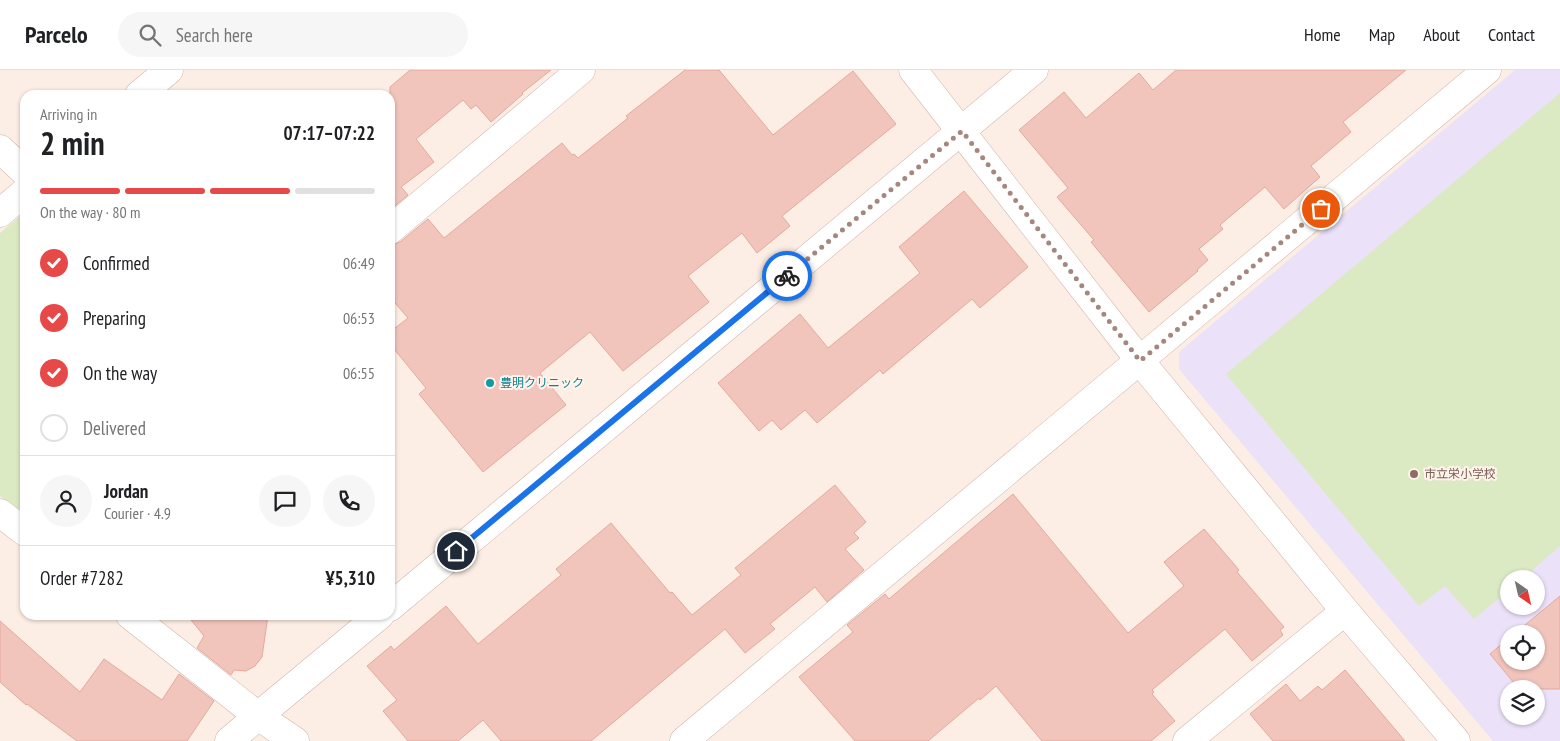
<!DOCTYPE html>
<meta charset="utf-8">
<style>
body{margin:0;font-family:"PT Sans Narrow","Noto Sans JP",sans-serif;background:#f6f6f6;color:#202124;height:100vh;display:flex;flex-direction:column;font-size:19px;white-space:nowrap}
*{box-sizing:border-box;margin:0}
p{font-size:16px;color:#757577}
.icon{flex:none;width:28px;height:28px;fill:none;stroke:currentColor;stroke-width:2;stroke-linecap:round;stroke-linejoin:round}
.map{position:relative;flex:1;overflow:hidden}
.side{position:absolute;left:20px;top:20px;width:375px;height:530px;display:flex;flex-direction:column;background:#fff;border-radius:15px;box-shadow:0 1px 4px #0004}
.side>*{flex:none}
.needle{width:32px;rotate:146deg}
.tools{position:absolute;left:1500px;top:500px;display:grid;gap:10px}
.tools a{display:grid;place-items:center;width:45px;height:45px;border-radius:50%;background:#fff;box-shadow:0 1px 4px #0004;font-size:25px}
.pin{position:absolute;display:grid;place-items:center;width:42px;height:42px;color:#fff;margin:-21px;border:2px solid #fff;border-radius:50%;box-shadow:0 1px 5px #0007}
.courier{position:absolute;display:grid;place-items:center;width:50px;height:50px;margin:-25px;border:4px solid #1a73e8;border-radius:50%;background:#fff;color:#222;box-shadow:0 1px 6px #0007}
.overview em{font-style:normal;font-weight:800}
.overview div{display:flex;flex-direction:column-reverse}
.overview{display:flex;align-items:center;justify-content:space-between;height:85px;padding:0 20px}
h1{font-size:32px;font-weight:800;line-height:38px}
.bar{display:grid;grid-template-columns:repeat(4,1fr);gap:8px 5px;align-content:center;height:60px;padding:0 20px}
.bar i{height:6px;border-radius:4px;background:#e0e0e0}
.bar .active{background:#e74949}
.bar p{grid-column:span 4}
.line{display:flex;align-items:center;gap:12px;padding:0 20px;border-top:1px solid #e0e0e0}
.line div{flex:1}
.round{display:grid;place-items:center;flex:none;width:52px;height:52px;border-radius:26px;background:#f6f6f6}
ol{padding:0 20px;list-style:none}
li{display:flex;align-items:center;gap:15px;height:55px}
li p{margin-inline-start:auto}
li .icon{padding:5px;border-radius:50%;background:#e74949;color:#fff;stroke-width:4}
li:last-child{color:#757577}
li i{width:28px;height:28px;border:2px solid #e0e0e0;border-radius:50%}
header{display:flex;align-items:center;gap:30px;box-sizing:border-box;height:70px;padding:0 25px;background:#fff;border-bottom:1px solid #e0e0e0}
header strong{font-size:24px}
nav{display:flex;gap:28px;margin-inline-start:auto;font-size:18px}
.search{width:350px;height:45px;background:#f6f6f6;display:flex;align-items:center;gap:12px;box-sizing:border-box;padding:0 18px;border-radius:28px;color:#757577;font-size:19px}
.map>svg:first-child{display:block}
.education{fill:#ebe1f9;fill-rule:evenodd}
.green{fill:#dbeac3}
.building{fill:#f2c5bc;stroke:#e5a89c}
.lines{fill:none;stroke-linecap:round;stroke-linejoin:round}
.minor-casing{stroke:#d0b5ad;stroke-width:29}
.tertiary-casing{stroke:#d0b5ad;stroke-width:29}
.minor{stroke:#fff;stroke-width:28}
.tertiary{stroke:#fff;stroke-width:28}
.done{stroke:#a4877f;stroke-width:5;stroke-dasharray:0 9}
.route{stroke:#1a73e8;stroke-width:6}
.culture-dot{fill:#0f9aa8;stroke:#fff3eb;stroke-width:2}
.education-dot{fill:#8d6e63;stroke:#fff3eb;stroke-width:2}
.labels{text-anchor:middle;stroke-width:4;stroke-linejoin:round;paint-order:stroke}
.culture-label{font-size:12px;fill:#0d838f;stroke:#fff3eb;text-anchor:start}
.education-label{font-size:12px;fill:#785e54;stroke:#fff3eb;text-anchor:start}
</style>
<header>
<strong>Parcelo</strong>
<div class="search"><svg class="icon" aria-label="search" viewBox="0 0 24 24"><circle cx="10" cy="10" r="6"/><path d="M15 15l6 6"/></svg>Search here</div>
<nav><a>Home</a><a>Map</a><a>About</a><a>Contact</a></nav>
</header>
<div class="map">
<svg width="1560" height="671" viewBox="0 0 1560 671">
<rect width="100%" height="100%" fill="#fceee4"/>
<path class="education" d="M1515,0H1560V671H1493L1179,299V282ZM1509,509H1536V536H1509ZM1509,564H1536V591H1509ZM1509,619H1536V646H1509Z"/>
<g class="green">
<path d="M1560,23V476L1522,509H1509V520L1474,549L1445,516L1419,536L1226,304Z"/>
<path d="M25,142V438L17,439L0,426V163Z"/>
</g>
<g class="building">
<path d="M410,0H551L522,23L523,24L491,52L476,35L471,39L463,30L416,69L434,92L401,117L408,125L390,140V17Z"/>
<path d="M685,0H719L773,65L853,1L896,54L782,146L790,156L757,183L742,163L688,206L709,232L623,301L590,262L540,303L566,335L483,402L419,324L426,318L390,274V262L408,248L390,227V175L400,172L428,149L444,168L562,73L572,85L574,84L578,88L628,48L626,46Z"/>
<path d="M1176,0H1406L1343,52L1351,62L1311,96L1320,107L1284,139L1265,117L1220,155L1223,159L1199,179L1208,190L1197,200L1198,201L1149,242L1091,172L1094,170L1057,127L1068,118L1019,60L1064,22L1086,48L1139,3L1153,20Z"/>
<path d="M964,121L1028,197L980,238L972,229L883,304L880,300L817,353L805,340L781,360L772,350L759,361L718,313L800,244L828,278L920,203L899,177Z"/>
<path d="M835,415L866,452L854,463L859,468L845,479L864,500L827,532L815,517L770,554L775,559L745,583L725,559L591,671H501L483,650L458,671H408L383,641L397,630L367,596L391,576L394,580L446,536L478,574L561,505L556,499L611,453L670,523L672,522L692,545L741,505L735,498Z"/>
<path d="M1013,424L1128,563L1184,516L1164,492L1204,459L1239,500L1237,502L1284,557L1280,560L1283,565L1252,591L1225,559L1152,620L1154,622L1152,624L1175,651L1151,671H1042L996,616L980,630L979,628L928,671H855L799,607L853,562L847,555L885,524L889,529Z"/>
<path d="M1560,526V619H1519L1490,584L1509,568V591H1536V564H1514Z"/>
<path d="M187,545H268L262,587L255,596L246,601L234,600L231,605L197,578L204,566Z"/>
<path d="M0,551L80,622L104,589L162,630L179,604L214,631L187,671H77L27,634L26,635L0,612Z"/>
<path d="M1345,600L1405,671H1273L1250,644L1286,614L1300,631L1318,616L1322,620Z"/>
</g>
<g class="lines">
<g class="minor-casing">
<g id="minor">
<path d="M913,0L1140,291L1345,541L1456,671"/>
<path d="M139,25L169,0"/>
<path d="M0,79L25,102"/>
<path d="M0,143L25,122"/>
<path d="M390,160L581,0"/>
<path d="M0,443L25,462"/>
<path d="M130,545L258,646L295,671"/>
<path d="M229,671L258,646"/>
<path d="M684,671L1487,0"/>
<path d="M1187,671L1345,541"/>
</g>
</g>
<g class="tertiary-casing">
<g id="tertiary">
<path d="M390,537L1034,0"/>
<path d="M258,646L380,545"/>
</g>
</g>
<use href="#minor" class="minor"/>
<use href="#tertiary" class="tertiary"/>
</g>
<g class="lines">
<path class="done" d="M787,206L962,61L1140,291L1321,139"/>
<path class="route" d="M456,481L787,206"/>
</g>
<circle class="culture-dot" cx="490" cy="313" r="5"/>
<circle class="education-dot" cx="1414" cy="404" r="5"/>
<g class="labels">
<g class="culture-label">
<text x="500" y="317">豊明クリニック</text>
</g>
<g class="education-label">
<text x="1424" y="408">市立栄小学校</text>
</g>
</g>
</svg>
<div class="tools">
<a><svg class="needle" viewBox="-14 -14 28 28"><path d="M0-13l5 13h-10z" fill="#e53935"/><path d="M0 13l5-13h-10z" fill="#757577"/></svg></a>
<a><svg class="icon" aria-label="locate" viewBox="0 0 24 24"><circle cx="12" cy="12" r="6"/><path d="M12 2v4M12 18v4M2 12h4M18 12h4"/></svg></a>
<a><svg class="icon" aria-label="layers" viewBox="0 0 24 24"><path d="M12 4l9 5-9 5-9-5zM3 14l9 5 9-5"/></svg></a>
</div>
<div class="pin" style="left:1321px;top:139px;background:#ea580c"><svg class="icon" aria-label="bag" viewBox="0 0 24 24"><path d="M5 8h14l-1 12H6zM9 8a3 3 0 0 1 6 0"/></svg></div>
<div class="pin" style="left:456px;top:481px;background:#1f2937"><svg class="icon" aria-label="home" viewBox="0 0 24 24"><path d="M3 11l9-7 9 7M6 9v11h12V9"/></svg></div>
<div class="courier" style="left:787px;top:206px"><svg class="icon" aria-label="bike" viewBox="0 0 24 24"><circle cx="6" cy="16" r="4"/><circle cx="18" cy="16" r="4"/><path d="M6 16l4-8h5l3 8M10 8l3 8H6M13 5h3"/></svg></div>
<section class="side">
<div class="overview"><div><h1>2 min</h1><p>Arriving in</p></div><em>07:17–07:22</em></div>
<div class="bar"><i class="active"></i><i class="active"></i><i class="active"></i><i></i><p>On the way · 80 m</p></div>
<ol>
<li><svg class="icon" aria-label="check" viewBox="0 0 24 24"><path d="M5 12l5 5 9-10"/></svg>Confirmed<p>06:49</p></li>
<li><svg class="icon" aria-label="check" viewBox="0 0 24 24"><path d="M5 12l5 5 9-10"/></svg>Preparing<p>06:53</p></li>
<li><svg class="icon" aria-label="check" viewBox="0 0 24 24"><path d="M5 12l5 5 9-10"/></svg>On the way<p>06:55</p></li>
<li><i></i>Delivered</li>
</ol>
<div class="line" style="height:90px"><a class="round"><svg class="icon" aria-label="person" viewBox="0 0 24 24"><circle cx="12" cy="8" r="4"/><path d="M4 21q1-7 8-7t8 7"/></svg></a><div><b>Jordan</b><p>Courier · 4.9</p></div><a class="round"><svg class="icon" aria-label="chat" viewBox="0 0 24 24"><path d="M4 5h16v11H9l-5 4z"/></svg></a><a class="round"><svg class="icon" aria-label="phone" viewBox="0 0 24 24"><path d="M5 4h4l2 5-3 2q2 4 5 5l2-3 5 2v4C11 20 4 13 5 4z"/></svg></a></div>
<div class="line" style="height:65px"><div>Order #7282</div><b>¥5,310</b></div>
</section>
</div>
